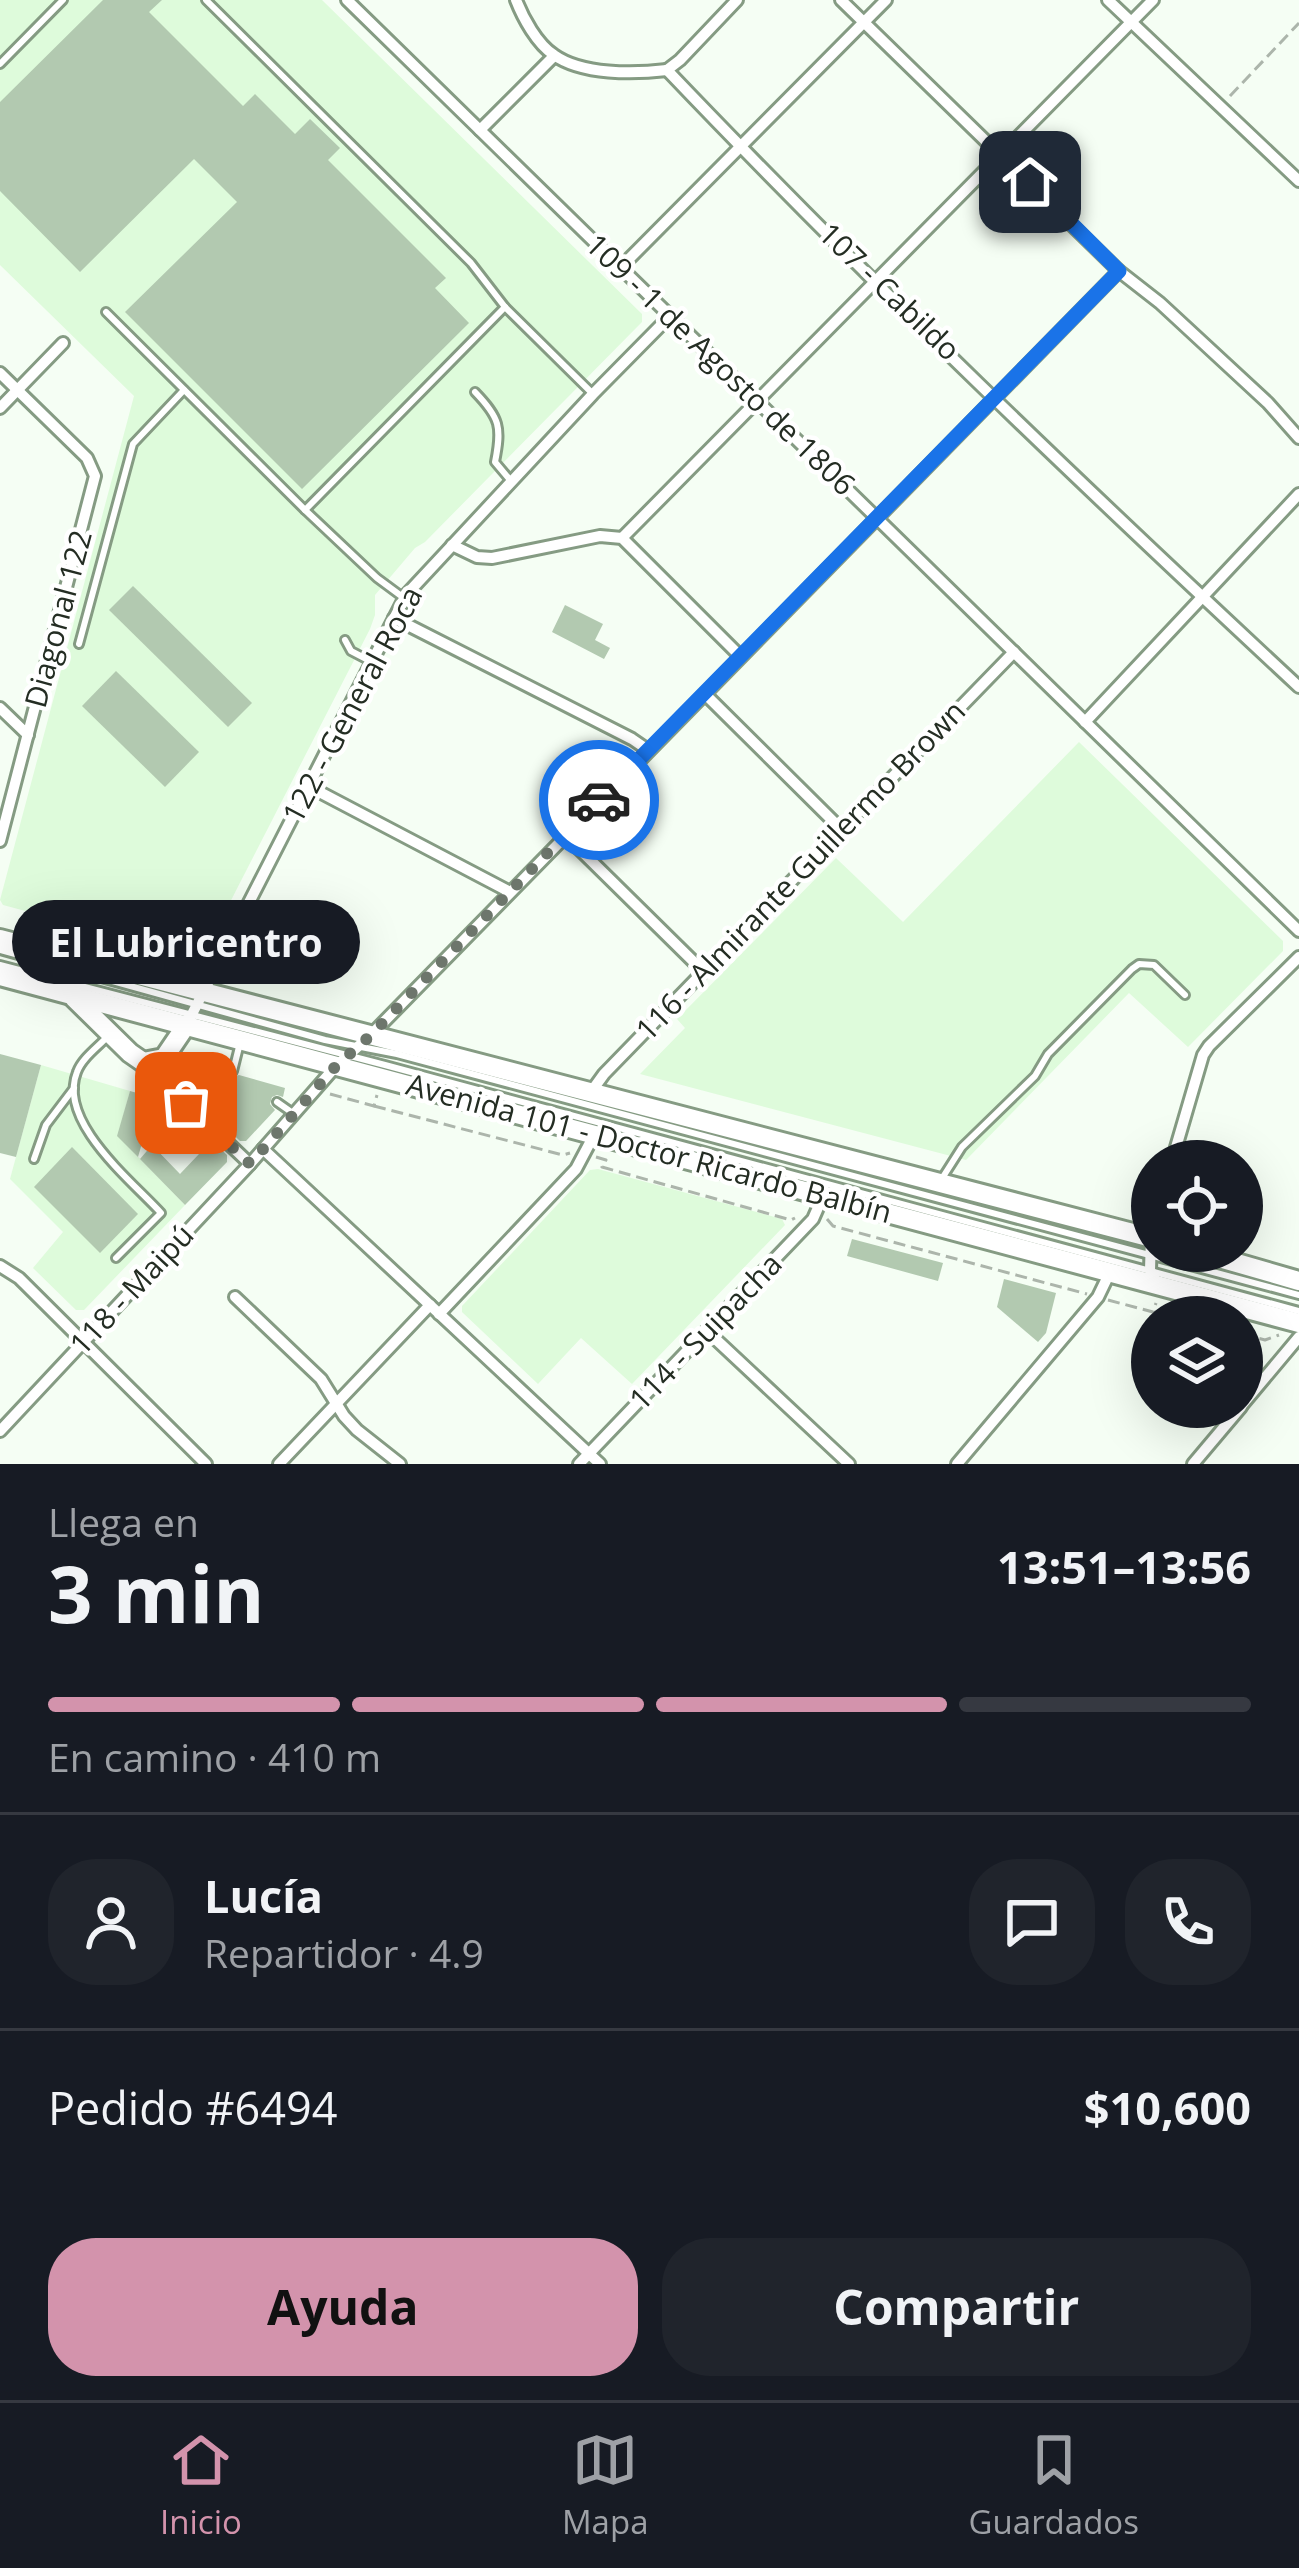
<!DOCTYPE html>
<html lang="es">
<meta charset="utf-8">
<style>
body{margin:0;font-family:"Open Sans",sans-serif;background:#20242c;color:#f1f3f6;height:100vh;display:flex;flex-direction:column;font-size:45px;white-space:nowrap}
*{box-sizing:border-box;margin:0}
p{font-size:39px;color:#9ea1a6}
.icon{flex:none;width:66px;height:66px;fill:none;stroke:currentColor;stroke-width:2;stroke-linecap:round;stroke-linejoin:round}
.map{position:relative;height:1464px;overflow:hidden}
.panel{display:flex;flex-direction:column;background:#171b24;flex:1}
.panel>*{flex:none}
.controls{position:absolute;left:1131px;top:1140px;display:grid;gap:24px}
.controls a{display:grid;place-items:center;width:132px;height:132px;border-radius:50%;background:#171b24;box-shadow:0 12px 48px #0002;font-size:60px}
.pin{position:absolute;display:grid;place-items:center;width:102px;height:102px;color:#fff;margin:-51px;border-radius:24px;box-shadow:0 6px 18px #0006}
.courier{position:absolute;display:grid;place-items:center;width:120px;height:120px;margin:-60px;border:9px solid #1a73e8;border-radius:50%;background:#fff;color:#222;box-shadow:0 3px 15px #0007}
.bubble{position:absolute;height:84px;border-radius:42px;background:#171b24;box-shadow:0 12px 48px #0002;font-size:39px;font-weight:700;line-height:84px;text-align:center}
.overview em{font-style:normal;font-weight:700}
.overview div{display:flex;flex-direction:column-reverse}
.overview{display:flex;align-items:center;justify-content:space-between;height:204px;padding:0 48px}
h1{font-size:78px;font-weight:700;line-height:90px}
.bar{display:grid;grid-template-columns:repeat(4,1fr);gap:18px 12px;align-content:center;height:144px;padding:0 48px}
.bar i{height:15px;border-radius:9px;background:#363941}
.bar .on{background:#d393ac}
.bar p{grid-column:span 4}
.line{display:flex;align-items:center;gap:30px;padding:0 48px;border-top:3px solid #363941}
.line div{flex:1}
.round{display:grid;place-items:center;flex:none;width:126px;height:126px;border-radius:48px;background:#20242c}
.primary-button{display:flex;gap:24px;margin-top:auto;padding:24px 48px}
.primary-button a{flex:1;height:138px;border-radius:48px;background:#d393ac;color:#111;font-size:48px;font-weight:700;line-height:138px;text-align:center}
.primary-button a+a{background:#20242c;color:#f1f3f6}
.tab-bar{display:flex;justify-content:space-around;align-items:center;height:168px;border-top:3px solid #363941;background:#171b24;font-size:33px;color:#9ea1a6}
.tab-bar a{display:grid;justify-items:center;gap:6px}
.tab-bar .on{color:#d393ac}
.map>svg:first-child{display:block}
.built{fill:#defbdb}
.building{fill:#b2c9b0}
.lines{fill:none;stroke-linecap:round;stroke-linejoin:round}
.lane-casing{stroke:#859b83;stroke-width:12}
.street-casing{stroke:#859b83;stroke-width:16}
.primary-casing{stroke:#859b83;stroke-width:24}
.path{stroke:#acb5ab;stroke-width:3;stroke-dasharray:12 6;stroke-linecap:butt}
.lane{stroke:#fff;stroke-width:6}
.street{stroke:#fff;stroke-width:10}
.primary{stroke:#fff;stroke-width:18}
.done{stroke:#6d766c;stroke-width:12;stroke-dasharray:0 21.6}
.route{stroke:#1a73e8;stroke-width:15}
.labels{text-anchor:middle;stroke-width:9;stroke-linejoin:round;paint-order:stroke}
.street-label{font-size:30px;fill:#242d23;stroke:#fff}
</style>
<div class="map">
<svg width="1299" height="1464" viewBox="0 0 1299 1464">
<rect width="100%" height="100%" fill="#f5fef4"/>
<g class="built">
<path d="M0,0H322L642,314V322L425,542L415,548L375,595V615L370,629L203,955L197,957L3,905L0,900L134,396L0,265Z"/>
<path d="M1079,742L1283,941V951L1188,1047L1129,993L966,1160L640,1074L685,1028L677,1019L836,858L903,922Z"/>
<path d="M41,1065L130,1091L118,1136L185,1205L84,1310H76L33,1268L63,1232L10,1179Z"/>
<path d="M598,1169L782,1219L785,1225L632,1384L581,1338L538,1384L462,1312V1306L590,1170Z"/>
</g>
<g class="building">
<path d="M103,0H162L149,12L243,106L255,94L295,134L310,119L340,148L328,160L446,278L435,288L469,323L302,489L125,312L237,202L194,159L80,272L0,191V102Z"/>
<path d="M133,586L252,703L228,727L109,610Z"/>
<path d="M565,605L603,624L595,640L610,648L604,659L552,632Z"/>
<path d="M116,671L199,752L165,787L82,706Z"/>
<path d="M0,1054L41,1065L16,1157L0,1153Z"/>
<path d="M179,1060L226,1072L230,1078L239,1075L285,1088L283,1097L277,1095L272,1097L270,1104L275,1110L246,1141H240L167,1071Z"/>
<path d="M130,1091L155,1098L138,1157L117,1136Z"/>
<path d="M181,1112L227,1155V1162L185,1205L140,1159L152,1145L180,1174L199,1154L183,1139L186,1135L172,1122Z"/>
<path d="M72,1147L138,1214L100,1253L34,1187Z"/>
<path d="M852,1239L943,1263L938,1281L847,1256Z"/>
<path d="M1004,1279L1056,1293L1046,1333L1038,1342L997,1307Z"/>
</g>
<g class="lines">
<g class="lane-casing">
<g id="lane">
<path d="M206,0L471,263L505,307L593,394"/>
<path d="M0,64L63,0"/>
<path d="M106,312L305,510L377,578L404,598"/>
<path d="M475,392C500,418 502,427 495,462L511,481"/>
<path d="M305,510L505,307"/>
<path d="M345,640L351,651L372,662"/>
<path d="M79,644L133,444L184,390"/>
<path d="M0,950L325,1040L397,1054L1299,1295"/>
<path d="M0,965L385,1065L1299,1311"/>
<path d="M108,1036C98,1047 82,1058 77,1072C57,1122 132,1181 161,1213L116,1258"/>
<path d="M233,1071L240,1043"/>
<path d="M277,1102L294,1114"/>
<path d="M34,1159L46,1125L74,1088"/>
<path d="M941,1180L962,1147L1035,1076L1048,1054L1132,969L1139,964L1154,965L1185,995"/>
</g>
</g>
<g class="street-casing">
<g id="street">
<path d="M347,0L1299,931"/>
<path d="M516,0C523,18 537,44 554,55C582,75 634,74 667,70"/>
<path d="M841,0L1119,271L1160,303L1268,403L1299,438"/>
<path d="M1108,0L1299,181"/>
<path d="M667,70C870,283 1084,487 1299,687"/>
<path d="M667,70L680,60L737,0"/>
<path d="M480,130L554,56"/>
<path d="M620,268L886,0"/>
<path d="M0,373L87,458L95,476L0,841"/>
<path d="M0,408L63,343"/>
<path d="M622,538L1153,0"/>
<path d="M452,545L477,557L492,558L600,536L622,538L740,656"/>
<path d="M394,618L632,739L648,750"/>
<path d="M705,694L842,830"/>
<path d="M0,708L28,735"/>
<path d="M1085,722L1299,494"/>
<path d="M310,787L510,892"/>
<path d="M565,835L703,971"/>
<path d="M187,1024L406,595L593,394L669,317"/>
<path d="M143,1062L250,1164"/>
<path d="M591,1092L604,1074L1014,652"/>
<path d="M263,1149L600,1464"/>
<path d="M1172,1161L1203,1055L1209,1046L1299,957"/>
<path d="M1151,1236L1150,1270L1157,1283"/>
<path d="M0,1266L19,1278L206,1464"/>
<path d="M235,1297L321,1379L344,1416L357,1430L400,1464"/>
<path d="M439,1314L576,1169L594,1135"/>
<path d="M708,1332L849,1464"/>
<path d="M1242,1405L1299,1337"/>
<path d="M0,1431L250,1164L336,1066L370,1036L1119,271"/>
<path d="M279,1464L430,1305"/>
<path d="M579,1464L813,1219L824,1194"/>
<path d="M957,1464L1098,1297L1111,1270"/>
<path d="M1193,1464L1241,1407"/>
</g>
</g>
<g class="primary-casing">
<g id="primary">
<path d="M0,939L1152,1238"/>
<path d="M0,976L1299,1323"/>
<path d="M74,998L130,1053L143,1062L164,1058L187,1024"/>
<path d="M1195,1251L1299,1281"/>
</g>
</g>
<g class="path">
<path d="M1230,96L1299,23"/>
<path d="M330,1094L374,1106L377,1095"/>
<path d="M374,1106L563,1155L570,1153"/>
<path d="M596,1157L606,1160L602,1167L791,1220L795,1218"/>
<path d="M827,1219L833,1226L1087,1294"/>
<path d="M1108,1300L1153,1312L1156,1303"/>
<path d="M1154,1312L1173,1317"/>
<path d="M1242,1334L1265,1340L1279,1335"/>
</g>
<use href="#lane" class="lane"/>
<use href="#street" class="street"/>
<use href="#primary" class="primary"/>
</g>
<g class="lines">
<path class="done" d="M186,1103L250,1164L336,1066L370,1036L599,800"/>
<path class="route" d="M599,800L1119,271L1030,182"/>
</g>
<g class="labels">
<g class="street-label">
<text transform="translate(889 292) rotate(44)" y="10">107 - Cabildo</text>
<text transform="translate(720 365) rotate(44)" y="10">109 - 1 de Agosto de 1806</text>
<text transform="translate(59 619) rotate(-75)" y="10">Diagonal 122</text>
<text transform="translate(353 705) rotate(-62)" y="10">122 - General Roca</text>
<text transform="translate(801 871) rotate(-46)" y="10">116 - Almirante Guillermo Brown</text>
<text transform="translate(649 1149) rotate(15)" y="10">Avenida 101 - Doctor Ricardo Balbín</text>
<text transform="translate(132 1290) rotate(-47)" y="10">118 - Maipú</text>
<text transform="translate(706 1332) rotate(-46)" y="10">114 - Suipacha</text>
</g>
</g>
</svg>
<div class="controls">
<a><svg class="icon" aria-label="locate" viewBox="0 0 24 24"><circle cx="12" cy="12" r="6"/><path d="M12 2v4M12 18v4M2 12h4M18 12h4"/></svg></a>
<a><svg class="icon" aria-label="layers" viewBox="0 0 24 24"><path d="M12 4l9 5-9 5-9-5zM3 14l9 5 9-5"/></svg></a>
</div>
<div class="pin" style="left:186px;top:1103px;background:#ea580c"><svg class="icon" aria-label="bag" viewBox="0 0 24 24"><path d="M5 8h14l-1 12H6zM9 8a3 3 0 0 1 6 0"/></svg></div>
<div class="pin" style="left:1030px;top:182px;background:#1f2937"><svg class="icon" aria-label="home" viewBox="0 0 24 24"><path d="M3 11l9-7 9 7M6 9v11h12V9"/></svg></div>
<div class="courier" style="left:599px;top:800px"><svg class="icon" aria-label="car" viewBox="0 0 24 24"><path d="M5 17H2v-5l4-1 3-4h7l3 4 3 1v5h-3M9 17h6M6 11h13"/><circle cx="7" cy="17" r="2"/><circle cx="17" cy="17" r="2"/></svg></div>
<div class="bubble" style="left:12px;top:900px;width:348px">El Lubricentro</div>
</div>
<section class="panel">
<div class="overview"><div><h1>3 min</h1><p>Llega en</p></div><em>13:51–13:56</em></div>
<div class="bar"><i class="on"></i><i class="on"></i><i class="on"></i><i></i><p>En camino · 410 m</p></div>
<div class="line" style="height:216px"><a class="round"><svg class="icon" aria-label="person" viewBox="0 0 24 24"><circle cx="12" cy="8" r="4"/><path d="M4 21q1-7 8-7t8 7"/></svg></a><div><b>Lucía</b><p>Repartidor · 4.9</p></div><a class="round"><svg class="icon" aria-label="chat" viewBox="0 0 24 24"><path d="M4 5h16v11H9l-5 4z"/></svg></a><a class="round"><svg class="icon" aria-label="phone" viewBox="0 0 24 24"><path d="M5 4h4l2 5-3 2q2 4 5 5l2-3 5 2v4C11 20 4 13 5 4z"/></svg></a></div>
<div class="line" style="height:156px"><div>Pedido #6494</div><b>$10,600</b></div>
<div class="primary-button"><a>Ayuda</a><a>Compartir</a></div>
</section>
<nav class="tab-bar">
<a class="on"><svg class="icon" aria-label="home" viewBox="0 0 24 24"><path d="M3 11l9-7 9 7M6 9v11h12V9"/></svg>Inicio</a>
<a><svg class="icon" aria-label="map" viewBox="0 0 24 24"><path d="M3 6l6-2 6 2 6-2v14l-6 2-6-2-6 2zM9 4v14M15 6v14"/></svg>Mapa</a>
<a><svg class="icon" aria-label="saved" viewBox="0 0 24 24"><path d="M7 4h10v16l-5-4-5 4z"/></svg>Guardados</a>
</nav>
